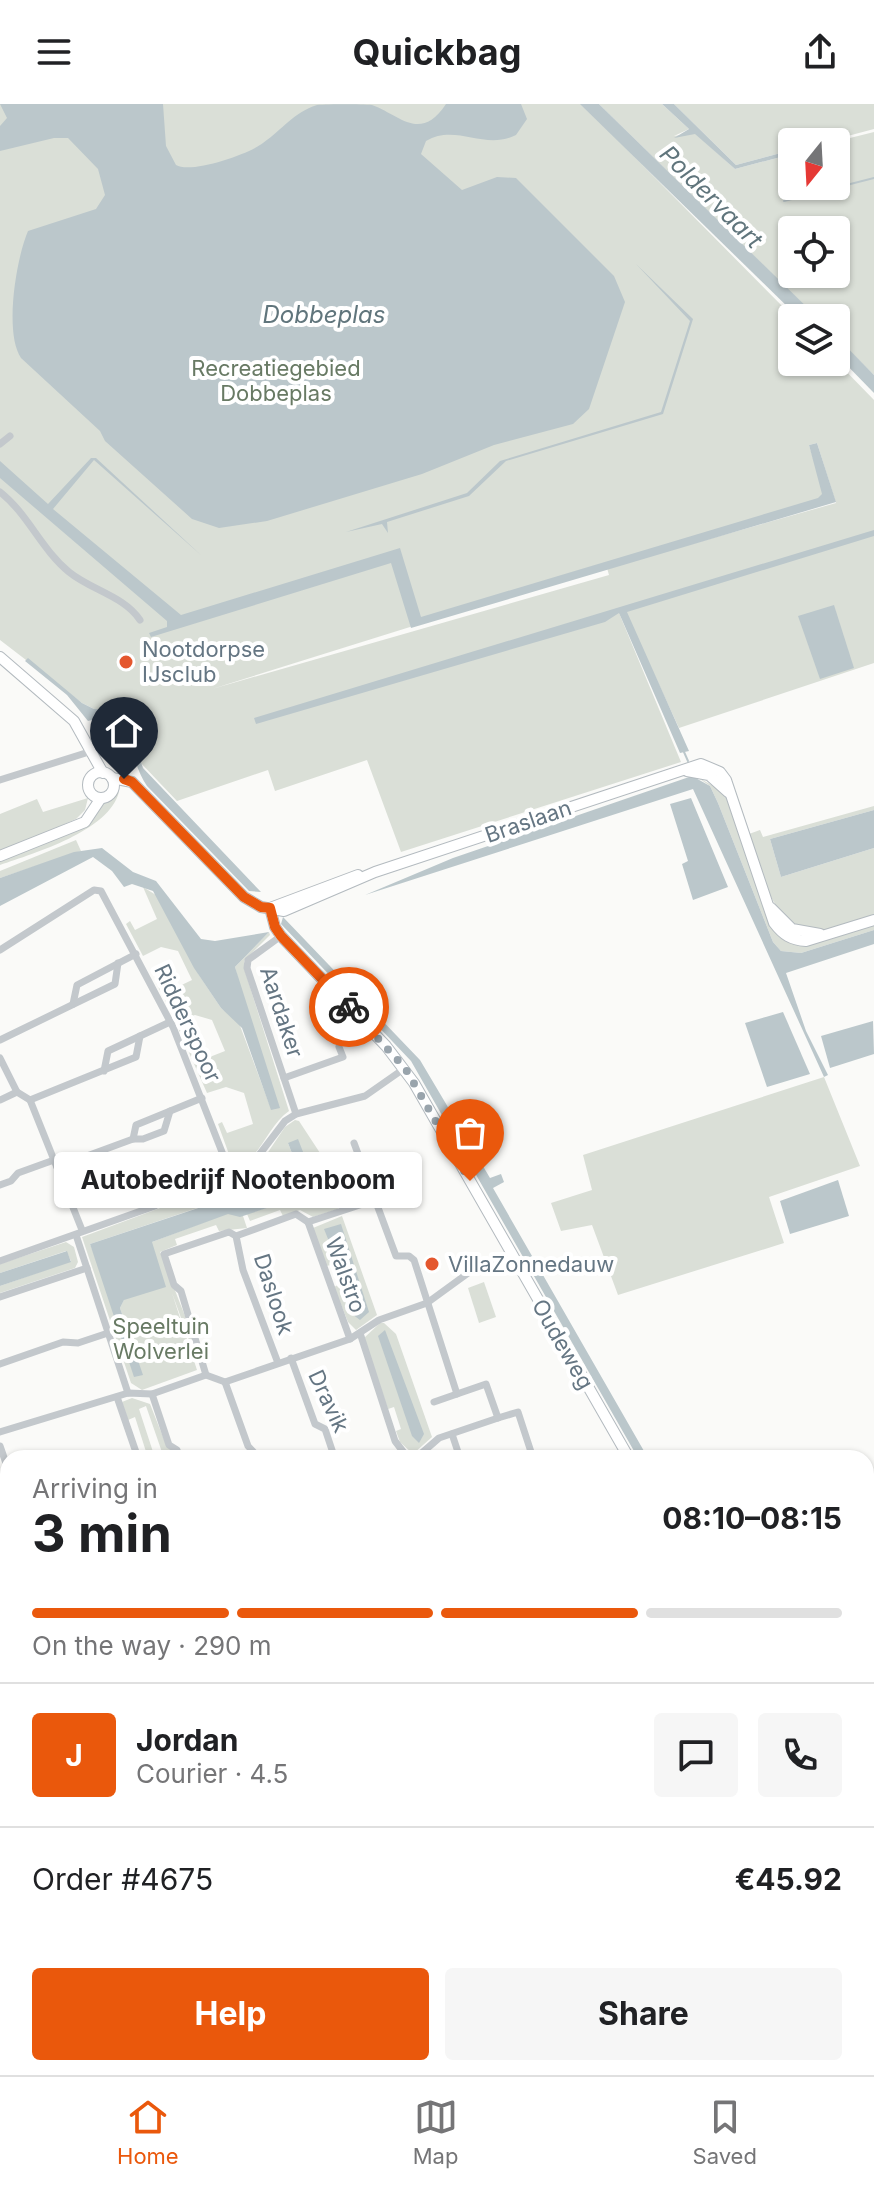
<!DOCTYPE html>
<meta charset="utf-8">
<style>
body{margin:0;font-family:Inter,sans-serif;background:#f6f6f6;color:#202124;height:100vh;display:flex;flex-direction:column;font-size:30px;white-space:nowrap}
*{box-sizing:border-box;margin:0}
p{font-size:26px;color:#757577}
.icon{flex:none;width:44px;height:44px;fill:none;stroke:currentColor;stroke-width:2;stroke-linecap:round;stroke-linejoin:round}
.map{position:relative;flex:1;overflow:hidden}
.details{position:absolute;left:0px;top:1346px;width:874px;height:626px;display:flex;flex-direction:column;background:#fff;border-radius:24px 24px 0 0;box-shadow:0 2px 6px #0004}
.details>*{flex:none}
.needle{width:52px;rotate:198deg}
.controls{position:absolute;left:778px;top:24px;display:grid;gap:16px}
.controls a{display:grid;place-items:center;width:72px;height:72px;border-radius:8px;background:#fff;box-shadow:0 2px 6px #0004;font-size:40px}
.pin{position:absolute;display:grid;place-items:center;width:68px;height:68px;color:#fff;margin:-82px -34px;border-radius:50% 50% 50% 0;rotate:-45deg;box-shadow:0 0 8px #0007}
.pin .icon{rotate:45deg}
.courier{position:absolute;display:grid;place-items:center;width:80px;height:80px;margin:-40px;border:6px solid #ea580c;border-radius:50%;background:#fff;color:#222;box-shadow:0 2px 10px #0007}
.bubble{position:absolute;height:56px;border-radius:8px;background:#fff;box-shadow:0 2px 6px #0004;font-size:26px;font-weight:700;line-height:56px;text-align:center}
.head em{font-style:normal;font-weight:700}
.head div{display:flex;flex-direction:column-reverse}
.head{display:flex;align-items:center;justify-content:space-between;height:136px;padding:0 32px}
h1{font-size:52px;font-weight:700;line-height:60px}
.bar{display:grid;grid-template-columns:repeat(4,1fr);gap:12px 8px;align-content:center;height:96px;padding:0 32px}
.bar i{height:10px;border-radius:6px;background:#e0e0e0}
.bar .active{background:#ea580c}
.bar p{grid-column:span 4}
.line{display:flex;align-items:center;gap:20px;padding:0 32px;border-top:2px solid #e0e0e0}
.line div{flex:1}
.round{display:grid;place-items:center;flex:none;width:84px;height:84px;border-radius:8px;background:#f6f6f6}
.cta{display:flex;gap:16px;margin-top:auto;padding:16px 32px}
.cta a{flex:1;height:92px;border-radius:8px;background:#ea580c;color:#fff;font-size:32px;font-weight:700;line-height:92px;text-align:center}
.cta a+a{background:#f6f6f6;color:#202124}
header{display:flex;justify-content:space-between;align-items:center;height:104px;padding:0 32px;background:#fff;font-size:36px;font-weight:700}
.tabs{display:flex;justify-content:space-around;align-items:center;height:112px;border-top:2px solid #e0e0e0;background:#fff;font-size:22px;color:#757577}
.tabs a{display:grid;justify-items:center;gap:4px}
.tabs .active{color:#ea580c}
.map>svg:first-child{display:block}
.green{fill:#dadfd7;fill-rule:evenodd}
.water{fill:#bbc7cb}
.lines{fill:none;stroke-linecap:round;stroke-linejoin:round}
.stream{stroke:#bbc7cb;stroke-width:2}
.secondary-casing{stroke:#b3babf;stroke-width:12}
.street{stroke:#c3c8cc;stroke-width:7}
.secondary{stroke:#fff;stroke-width:10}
.tram{stroke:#a2aab0;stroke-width:2}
.done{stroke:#99a4ac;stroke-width:8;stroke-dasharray:0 14.4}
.route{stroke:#ea580c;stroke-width:10}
.poi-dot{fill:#e4572e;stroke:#fff;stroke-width:3}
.labels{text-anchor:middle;stroke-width:8;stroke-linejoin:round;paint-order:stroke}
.park-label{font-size:22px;fill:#687a64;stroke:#fff}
.poi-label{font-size:22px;fill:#657683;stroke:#fff;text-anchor:start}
.street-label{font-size:22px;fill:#657683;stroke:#fff}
.water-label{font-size:24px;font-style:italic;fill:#60757c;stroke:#fff}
</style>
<header><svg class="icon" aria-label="menu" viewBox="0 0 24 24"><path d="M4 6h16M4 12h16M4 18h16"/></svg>Quickbag<svg class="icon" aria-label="share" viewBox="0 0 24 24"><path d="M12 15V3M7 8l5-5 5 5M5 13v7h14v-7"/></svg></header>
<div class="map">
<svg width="874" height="1971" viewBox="0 0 874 1971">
<rect width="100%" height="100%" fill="#fafaf8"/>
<g class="green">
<path d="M0,0H582L794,214L792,258L836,257L874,296V559L679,624L649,559L619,509L681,658L401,748L367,656L275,687L268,666L177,697L138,656L128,616L116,606L94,605L82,599L0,536ZM817,339L836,399L607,464L609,471L212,585L825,393L809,341Z"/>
<path d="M599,0H662L689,25L674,32L695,29L735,65L792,50V82H836L834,38L874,28V271L836,233V214H817ZM792,126H836V170H792Z"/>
<path d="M674,0H874V25L825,38H792V46L736,61Z"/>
<path d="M697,673L719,685L727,695L781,833C806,851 847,828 874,820V826L801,849L781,847L773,838L718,699L710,682Z"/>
<path d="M119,688C109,727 35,749 0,761V756L91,717L103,698Z"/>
<path d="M88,694L85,706L76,715L0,749V710L37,695L43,708Z"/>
<path d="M874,702V706L770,735L781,773L874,744V812C857,817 837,827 820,827C771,828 762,767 749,730L760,726L763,733Z"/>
<path d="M76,736L81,747L0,774V767Z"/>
<path d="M143,783L156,791L199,871L221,904L239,919L270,1002L235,863L269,828L270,831L244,857V864L289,1007C267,1022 260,1057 234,1064L218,1020L222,1018L227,1029L253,1020L244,989L226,983L207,989L179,926L185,924L197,958L225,947L212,916L195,911L181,916L178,911L174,913L156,879H161L167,888L192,876L178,847L161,843L143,852L126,820L130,817L135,826L157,815Z"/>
<path d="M824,973L860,1062L769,1093L784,1139L618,1191L592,1121L561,1127L551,1099L592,1086L583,1051Z"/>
<path d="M295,1016L299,1017L320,1049L338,1105L313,1113L300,1106L283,1112L280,1106L250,1117L247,1110L300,1093L312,1052L305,1054L288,1039L295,1057L291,1073L241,1089L236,1073L256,1066L285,1023Z"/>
<path d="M231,1075L236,1091L90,1140L142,1271L120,1204L152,1138L228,1109L243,1112L247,1124L219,1127L216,1121L175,1135L177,1141L160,1148L194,1235L189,1236L172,1189L197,1266L142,1286L131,1279L82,1133L160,1104L171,1095L174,1100L193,1093L191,1087Z"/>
<path d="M342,1112L377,1211L356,1226L348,1218L334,1183L338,1181L331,1161L326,1162L313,1124Z"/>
<path d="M66,1138L74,1143L78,1158L75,1164L0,1189V1182L71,1157L66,1147L0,1169V1160Z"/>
<path d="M484,1178L496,1213L479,1219L468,1184Z"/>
<path d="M380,1219H384L396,1230L432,1333L413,1350L400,1338L396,1327L401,1325L394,1303L388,1305L364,1234Z"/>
<path d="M132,1294L150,1300L167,1343L175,1349L171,1354H164L146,1302L139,1305L155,1354H148L135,1313L128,1316L122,1298Z"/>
</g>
<g class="water">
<path d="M0,0H163L166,42L176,61C191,70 249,50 263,39C283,25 293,9 317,1C330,0 360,0 372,1C400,11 420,39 446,0H521L527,15L516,31C484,47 456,19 426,37L421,50L462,86L497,73L516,74L614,172L625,198L589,305L573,320L494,341L422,370L267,417L219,424L192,415L105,337L100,327L21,254C4,229 16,155 28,127L96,105L105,91L98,65L68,34H54L0,47V22L7,14Z"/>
<path d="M580,0H599L818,214H799Z"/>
<path d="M662,0H674L736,61L792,46V50L735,65L695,30L674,34L689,25Z"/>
<path d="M636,160L693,215L663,310L506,357L469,392L387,418L388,429L382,420L346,428L467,389L500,357L661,308L690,217Z"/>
<path d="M836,232L874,271V289L836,250Z"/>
<path d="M817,339L836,398L411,524L391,459L151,533L149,529L167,523V517L0,374V357L48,400L91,354H96L202,452L94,356L53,405L181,511L400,444L421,513L818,394L822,390L809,341Z"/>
<path d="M874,426V432L627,508L689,647L680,649L619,509L605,518L256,620L254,614Z"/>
<path d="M834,501L854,564L820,575L798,512Z"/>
<path d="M28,554L82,599L94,605L116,606L125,612L143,664L261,788L249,787L147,682C133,663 130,624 108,612L88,617L67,591L25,557Z"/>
<path d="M692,672L710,682L718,699L773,838L781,847L801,849L874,826V840L786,869L806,927L828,971L824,973L693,685L365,791L453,754Z"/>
<path d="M691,694L728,783L693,796L682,760L688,757L670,700Z"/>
<path d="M874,706V744L781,773L770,735Z"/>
<path d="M102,744L133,768L156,777L201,835L215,837L269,828L235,863L280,1004L271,1006L242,924L221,904L194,864L153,787L132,780L124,783L112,767L93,753L0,802V774L74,748Z"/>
<path d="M283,813L420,956L490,1074L501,1070L504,1078L493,1084L648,1354H638L411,957L281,820Z"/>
<path d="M783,908L810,970L767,983L745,919Z"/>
<path d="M873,917L874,950L830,964L821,932Z"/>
<path d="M298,1035L305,1053L313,1052L327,1098L312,1103L300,1093L240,1113L228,1110L152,1138L166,1183L124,1196L120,1204L143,1271L134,1273L90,1140L291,1073L295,1057L288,1039Z"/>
<path d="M838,1076L849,1112L790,1130L780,1097Z"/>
<path d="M341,1120L369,1208L360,1216L352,1210L349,1187L324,1125Z"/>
<path d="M67,1147L71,1158L0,1182V1169Z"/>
<path d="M385,1226L424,1330L419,1339L412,1332L378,1232Z"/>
</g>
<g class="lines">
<g class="stream">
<path d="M784,97L874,74"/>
<path d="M684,648L688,657"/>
</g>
<g class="secondary-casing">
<g id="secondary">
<path d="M0,553L74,617L103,669"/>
<path d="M687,667L709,671L728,688"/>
<circle cx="101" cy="681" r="13"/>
<path d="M112,674L132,678L244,793L261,803L284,807L375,768L701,660L720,668L726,676L774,819C783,831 791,836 806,837L874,816"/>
<path d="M0,752L85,718L101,694"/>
<path d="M270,804L275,823L281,832L386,942L414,979L629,1354"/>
<path d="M270,804L358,771"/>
<path d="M771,804L792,825L820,830"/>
<path d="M866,1777L874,1791"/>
</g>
</g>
<g class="street">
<path d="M0,340L10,332"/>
<path d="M0,388C28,410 41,445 69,468C91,486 124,492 140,516"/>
<path d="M0,676L92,647"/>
<path d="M281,832L248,856L247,864L296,1010"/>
<path d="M0,846L94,786L101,787L173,923L231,1071"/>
<path d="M73,900L77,881L136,850"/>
<path d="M0,936L115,880L118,859"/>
<path d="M0,954L17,988L30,996L82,1126"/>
<path d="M104,967L108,947L170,918"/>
<path d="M284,974L343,953L339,943"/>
<path d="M0,996L17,988"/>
<path d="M30,996L136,953L140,932"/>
<path d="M133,1035L136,1021L202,994"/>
<path d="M354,1039L396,1152H409L414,1156L457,1290L486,1280L498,1314L518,1308L533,1354"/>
<path d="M57,1063L133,1035H143L164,1027L170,1007"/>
<path d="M0,1081L11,1077L18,1069L54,1056"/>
<path d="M308,1118L350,1235"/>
<path d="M76,1131L128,1289"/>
<path d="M236,1132L243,1166L278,1259"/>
<path d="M0,1157L155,1102L167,1093L249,1064L285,1017L296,1010L365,992L405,964"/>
<path d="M0,1193L87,1164"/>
<path d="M360,1229L395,1337L408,1354"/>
<path d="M291,1254L315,1320L325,1325L333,1349L331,1354"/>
<path d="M0,1260L63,1238L78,1239L108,1229"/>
<path d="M206,1271L181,1187L174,1181L164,1150L229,1128L236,1132L296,1110L308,1118L375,1096"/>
<path d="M225,1278L248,1342L259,1354"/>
<path d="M152,1290L169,1341L177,1346L180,1354"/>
<path d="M117,1293L138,1354"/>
<path d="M434,1298L457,1290"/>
<path d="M0,1328L128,1289L152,1290L206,1271L225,1278L350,1235L379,1216L427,1199L471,1167L511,1150"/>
<path d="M452,1330L460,1354"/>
<path d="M0,1342L8,1365"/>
<path d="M416,1354L439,1334L498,1314"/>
<path d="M0,1459L6,1475L0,1477"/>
<path d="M866,1464L874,1462"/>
<path d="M866,1564L874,1560"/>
<path d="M866,1569L874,1586"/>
<path d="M0,1624L8,1646"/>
<path d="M866,1682L874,1678"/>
<path d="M0,1735L8,1732"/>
<path d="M866,1846L874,1841"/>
<path d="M0,1882L8,1879"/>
<path d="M866,1885L874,1880"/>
<path d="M0,1924L8,1947"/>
<path d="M274,1964L277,1971"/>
<path d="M324,1964L328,1971"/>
<path d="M373,1964L378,1971"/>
<path d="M644,1964L647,1971"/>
<path d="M817,1964L821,1971"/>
<path d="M10,1971L12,1964"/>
<path d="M667,1971L678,1964"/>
<path d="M731,1971L742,1964"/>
<path d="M799,1971L812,1964"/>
</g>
<use href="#secondary" class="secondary"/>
<path class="tram" d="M633,1964L636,1971"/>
</g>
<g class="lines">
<path class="done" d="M349,903L405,964L470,1077"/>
<path class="route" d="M124,675L132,678L244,793L261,803L270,804L275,823L281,832L349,903"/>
</g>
<g class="poi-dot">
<circle cx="126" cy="558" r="8"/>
<circle cx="432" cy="1160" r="8"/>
</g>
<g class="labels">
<g class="park-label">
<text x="276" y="272">Recreatiegebied<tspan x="276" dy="25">Dobbeplas</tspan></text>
<text x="161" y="1230">Speeltuin<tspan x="161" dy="25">Wolverlei</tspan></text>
</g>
<g class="poi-label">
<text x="142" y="553">Nootdorpse<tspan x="142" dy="25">IJsclub</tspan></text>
<text x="448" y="1168">VillaZonnedauw</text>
</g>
<g class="street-label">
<text transform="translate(528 717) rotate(-19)" y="8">Braslaan</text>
<text transform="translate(282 908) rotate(72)" y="8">Aardaker</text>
<text transform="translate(188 919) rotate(65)" y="8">Ridderspoor</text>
<text transform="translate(346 1171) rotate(70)" y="8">Walstro</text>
<text transform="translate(274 1190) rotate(72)" y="8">Daslook</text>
<text transform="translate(563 1240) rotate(60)" y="8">Oudeweg</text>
<text transform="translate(329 1297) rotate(65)" y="8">Dravik</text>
</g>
<g class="water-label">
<text transform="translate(711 93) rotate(45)" y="8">Poldervaart</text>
<text x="324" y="219">Dobbeplas</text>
</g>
</g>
</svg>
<div class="controls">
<a><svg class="needle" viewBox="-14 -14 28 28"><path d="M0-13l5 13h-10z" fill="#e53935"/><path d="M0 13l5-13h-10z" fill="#757577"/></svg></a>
<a><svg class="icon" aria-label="locate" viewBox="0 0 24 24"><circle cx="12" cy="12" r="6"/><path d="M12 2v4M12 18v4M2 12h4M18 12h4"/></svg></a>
<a><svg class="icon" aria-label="layers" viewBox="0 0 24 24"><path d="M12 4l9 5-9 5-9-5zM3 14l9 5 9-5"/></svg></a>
</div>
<div class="pin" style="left:470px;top:1077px;background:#ea580c"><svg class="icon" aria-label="bag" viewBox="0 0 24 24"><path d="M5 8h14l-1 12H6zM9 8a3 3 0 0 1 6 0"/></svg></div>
<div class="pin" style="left:124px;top:675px;background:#1f2937"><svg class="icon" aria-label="home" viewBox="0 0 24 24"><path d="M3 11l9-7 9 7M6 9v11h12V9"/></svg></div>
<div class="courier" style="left:349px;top:903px"><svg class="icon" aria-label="bike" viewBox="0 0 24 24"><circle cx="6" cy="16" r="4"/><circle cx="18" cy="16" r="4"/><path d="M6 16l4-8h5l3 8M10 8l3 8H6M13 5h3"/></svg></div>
<div class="bubble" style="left:54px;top:1048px;width:368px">Autobedrijf Nootenboom</div>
<section class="details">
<div class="head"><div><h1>3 min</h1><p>Arriving in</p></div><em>08:10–08:15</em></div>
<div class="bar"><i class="active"></i><i class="active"></i><i class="active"></i><i></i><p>On the way · 290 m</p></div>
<div class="line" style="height:144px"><b class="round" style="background:#ea580c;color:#fff">J</b><div><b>Jordan</b><p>Courier · 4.5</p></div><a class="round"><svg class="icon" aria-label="chat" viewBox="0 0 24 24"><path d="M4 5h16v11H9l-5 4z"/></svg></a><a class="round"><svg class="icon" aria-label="phone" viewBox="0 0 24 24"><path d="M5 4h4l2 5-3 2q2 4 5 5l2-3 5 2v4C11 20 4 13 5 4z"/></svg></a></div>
<div class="line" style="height:104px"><div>Order #4675</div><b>€45.92</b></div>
<div class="cta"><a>Help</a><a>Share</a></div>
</section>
</div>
<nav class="tabs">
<a class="active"><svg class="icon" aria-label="home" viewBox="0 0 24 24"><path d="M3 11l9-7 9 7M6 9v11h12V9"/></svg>Home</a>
<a><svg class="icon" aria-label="map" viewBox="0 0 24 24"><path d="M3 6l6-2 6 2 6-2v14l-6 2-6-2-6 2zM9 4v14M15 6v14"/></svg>Map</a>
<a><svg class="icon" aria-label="saved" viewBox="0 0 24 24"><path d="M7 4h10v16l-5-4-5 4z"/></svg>Saved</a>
</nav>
